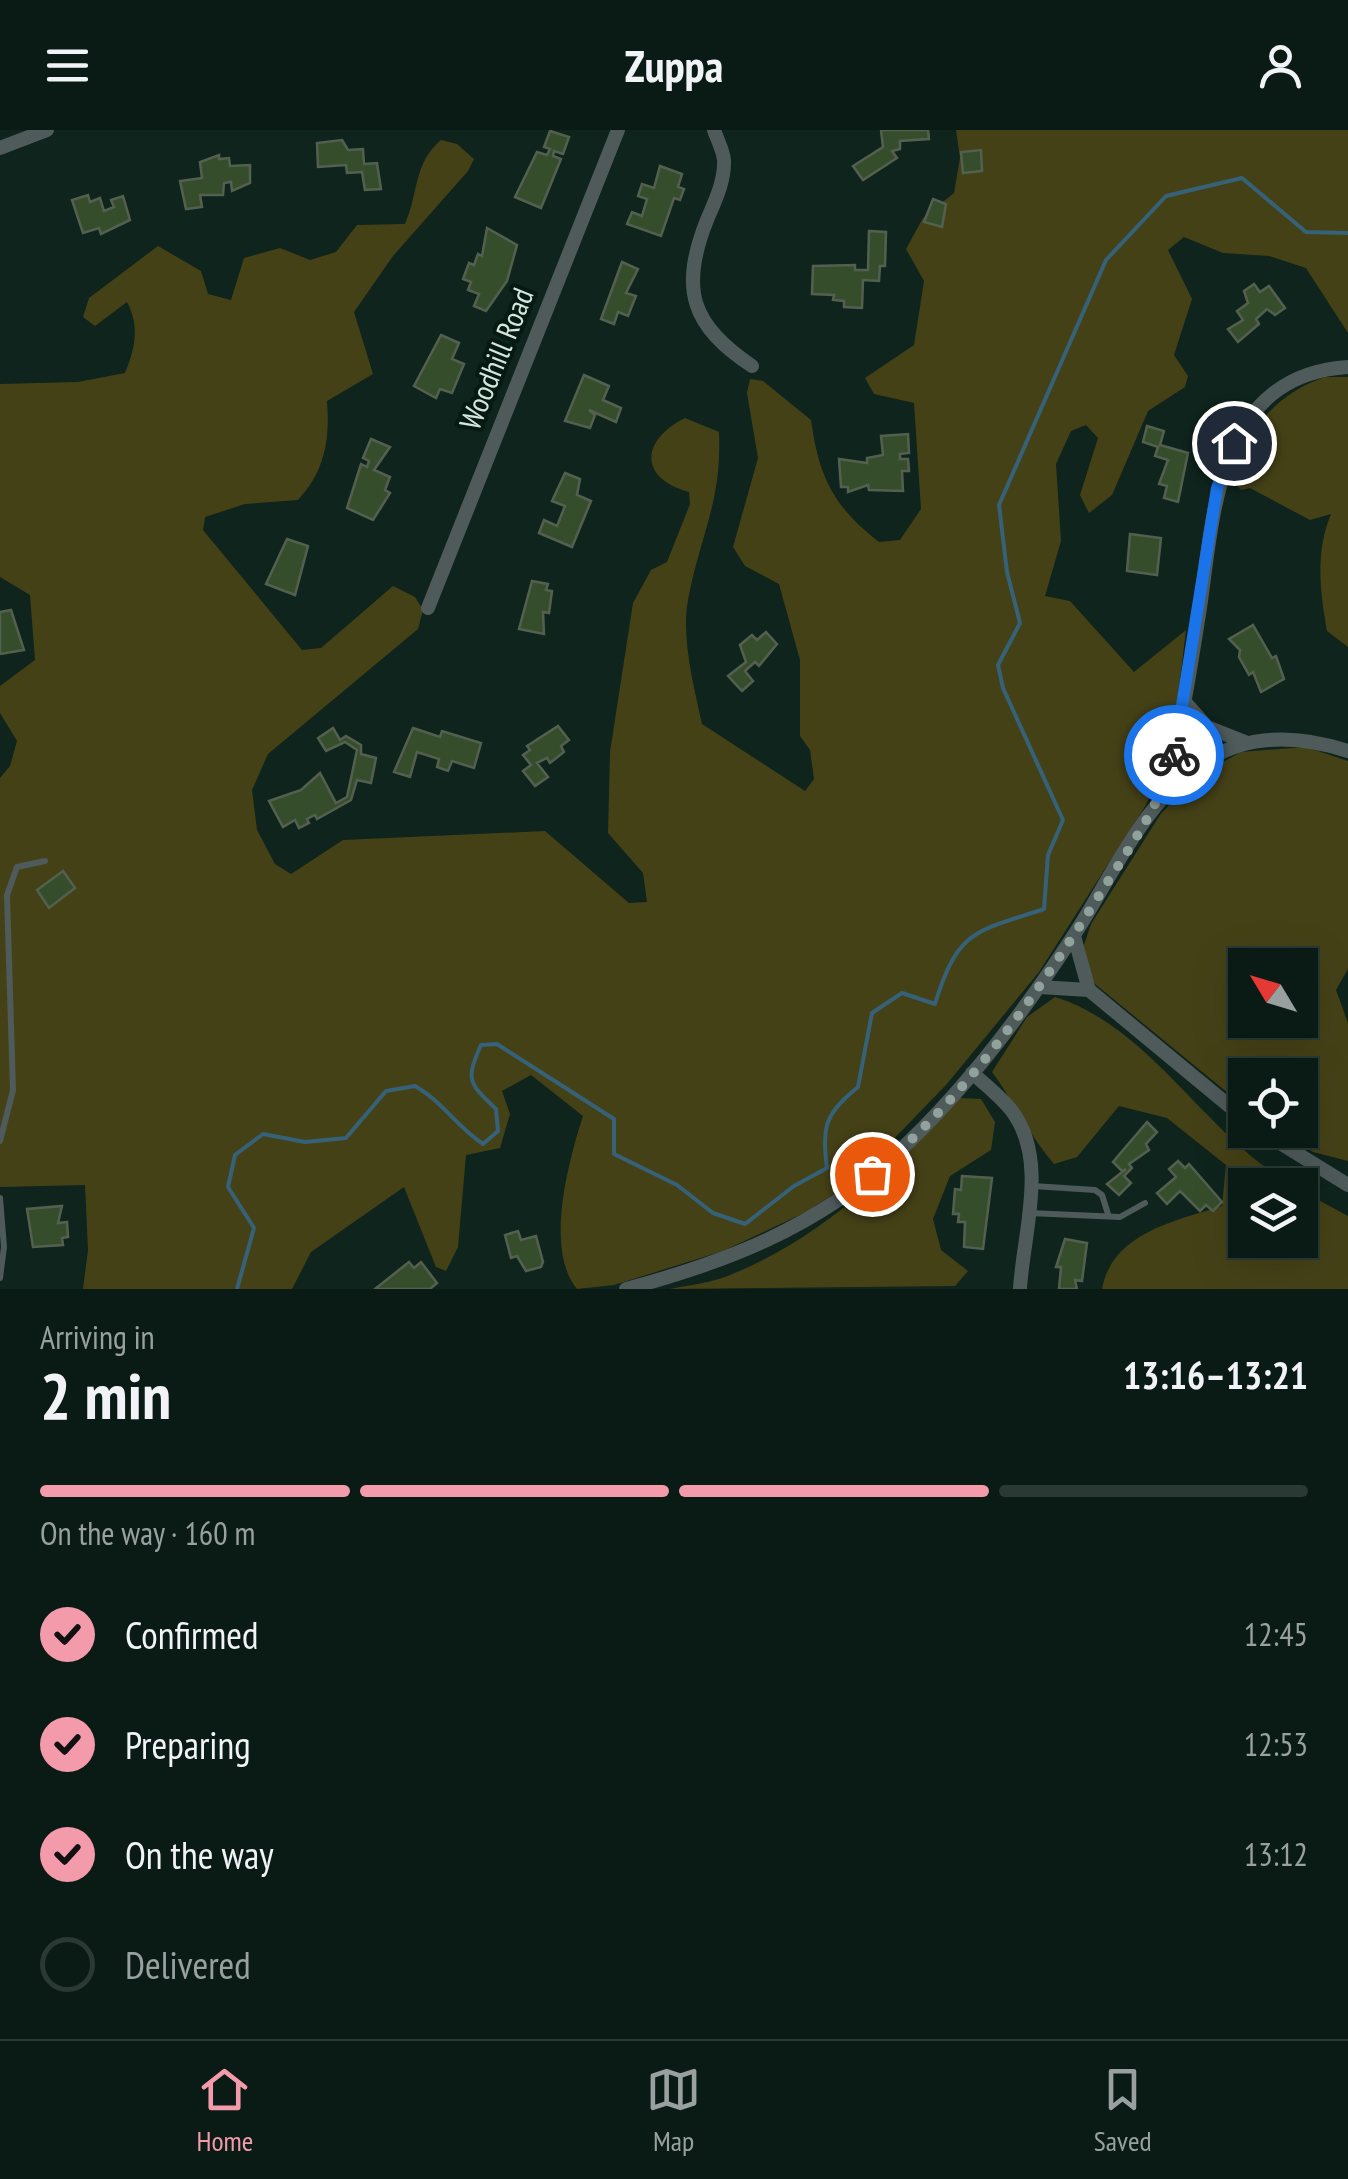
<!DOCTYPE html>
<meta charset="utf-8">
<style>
body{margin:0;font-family:"PT Sans Narrow",sans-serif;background:#182822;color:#f1f3f6;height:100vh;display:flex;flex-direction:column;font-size:38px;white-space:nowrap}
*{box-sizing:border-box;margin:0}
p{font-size:32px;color:#99a1a0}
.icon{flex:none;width:55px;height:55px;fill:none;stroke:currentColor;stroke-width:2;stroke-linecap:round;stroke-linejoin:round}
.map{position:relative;height:1159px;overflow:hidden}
.sheet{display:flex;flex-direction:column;background:#0a1b15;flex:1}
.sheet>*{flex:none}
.needle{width:65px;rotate:308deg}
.buttons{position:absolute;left:1228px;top:818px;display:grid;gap:20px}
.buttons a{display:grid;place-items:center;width:90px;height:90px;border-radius:0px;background:#0a1b15;box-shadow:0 10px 40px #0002,0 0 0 2px #2a3934;font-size:50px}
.pin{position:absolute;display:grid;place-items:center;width:85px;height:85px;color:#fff;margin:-42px;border:5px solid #fff;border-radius:50%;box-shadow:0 2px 10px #0007}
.courier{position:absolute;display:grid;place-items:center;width:100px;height:100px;margin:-50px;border:8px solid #1a73e8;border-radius:50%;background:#fff;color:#222;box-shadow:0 2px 12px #0007}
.headline em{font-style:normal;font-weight:700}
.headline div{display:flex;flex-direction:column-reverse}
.headline{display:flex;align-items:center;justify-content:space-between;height:170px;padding:0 40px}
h1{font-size:65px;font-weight:700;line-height:75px}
.bar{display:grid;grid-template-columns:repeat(4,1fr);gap:15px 10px;align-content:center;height:120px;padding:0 40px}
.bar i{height:12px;border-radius:8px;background:#2a3934}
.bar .active{background:#f39aab}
.bar p{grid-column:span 4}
ol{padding:0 40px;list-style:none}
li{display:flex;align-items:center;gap:30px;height:110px}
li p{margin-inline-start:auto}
li .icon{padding:10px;border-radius:50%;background:#f39aab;color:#111;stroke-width:4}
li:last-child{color:#99a1a0}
li i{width:55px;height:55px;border:5px solid #2a3934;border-radius:50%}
header{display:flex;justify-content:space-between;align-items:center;height:130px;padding:0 40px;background:#0a1b15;font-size:45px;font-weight:700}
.tabs{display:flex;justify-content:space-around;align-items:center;height:140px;border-top:2px solid #2a3934;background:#0a1b15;font-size:28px;color:#99a1a0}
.tabs a{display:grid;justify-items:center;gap:5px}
.tabs .active{color:#f39aab}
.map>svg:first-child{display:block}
.green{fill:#454117;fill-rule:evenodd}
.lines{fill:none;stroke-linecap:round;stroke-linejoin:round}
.stream{stroke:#356179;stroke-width:4}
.building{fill:#364d2c;stroke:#54604f;stroke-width:2.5}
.lane{stroke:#4f5a5b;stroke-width:6}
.street{stroke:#4f5a5b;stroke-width:14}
.done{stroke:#91a19b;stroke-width:10;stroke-dasharray:0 18}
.route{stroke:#1a73e8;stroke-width:12}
.labels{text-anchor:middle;stroke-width:8;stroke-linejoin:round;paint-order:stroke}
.street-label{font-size:30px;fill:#d8e5df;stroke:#051a13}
</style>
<header><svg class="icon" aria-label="menu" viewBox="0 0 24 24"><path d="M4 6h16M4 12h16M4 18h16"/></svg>Zuppa<svg class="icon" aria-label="person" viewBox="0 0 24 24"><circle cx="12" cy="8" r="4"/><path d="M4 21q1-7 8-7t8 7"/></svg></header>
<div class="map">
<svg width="1348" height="1159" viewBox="0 0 1348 1159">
<rect width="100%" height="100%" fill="#0e241c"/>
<g class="green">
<path d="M956,0H1348V203L1306,138L1269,126L1223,123L1184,107L1168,120L1192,169L1174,225L1188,246L1185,257L1148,281L1112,365L1089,383L1080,365L1098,308L1086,295L1071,301L1056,334L1061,411L1045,466L1070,471L1134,542L1186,500L1177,575L1161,641L1146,675L1039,842L946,955L852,1052L806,1082L723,1121L614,1155L577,1159C544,1119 569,1030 583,986L531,945L502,961L510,984L500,1018L466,1025L458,1117L446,1141L436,1137L404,1057L311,1122L292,1159H83L88,1120L85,1055L0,1057V648L10,636L17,611L0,583V556L35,530L30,465L0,447V254L78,252L125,243C135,219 140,196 127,172L95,196L83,187L89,168L158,116L201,141L208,164L231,170L244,128L280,118L310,130L336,122L357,95L405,94C419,62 413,34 441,10L457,14L474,29L468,41L393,126L354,182L373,244L327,271C330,310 325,341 298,370L245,374L205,387L203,400L302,520L321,518L393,456L415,467L423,480L418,499L268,624L252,660L257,700L275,734L291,744L343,710L545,701L629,773L647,772L643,743L608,703L610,622L633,473L651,440L667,432L690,374L689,362C638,348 641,310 685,288L719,302C722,373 700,405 688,470C681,508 694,557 702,594L805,661L814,649L810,620L800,606V530L779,454L745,436L733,417L758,328L747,263L750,249L763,251L811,290C819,347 833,376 879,412L900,410L921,379L914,273L874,264L865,248L914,215L924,151L906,119L923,88L954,63L960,28Z"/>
<path d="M1325,247H1348V517L1327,501C1320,462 1315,422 1331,384L1310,390L1250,358L1241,360L1230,348V337C1256,294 1276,264 1325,247Z"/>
<path d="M1306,617L1348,631V839L1336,860L1348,893V1031L1313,1022L1280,1000H1300V945H1245V977L1095,854L1087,840L1084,815L1091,794L1160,685L1192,649L1241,622ZM1245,835H1300V890H1245Z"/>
<path d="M1055,867C1150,896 1206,1006 1292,1055H1245V1110H1300V1060L1348,1086V1159H1102C1112,1103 1175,1091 1222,1076L1226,1035L1167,988L1119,976L1077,1027L1054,1034C1029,1005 1014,972 992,942L1027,887Z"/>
<path d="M960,968L981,969L995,992L991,1020L950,1046L933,1089L941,1120L968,1141L955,1156L670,1159C689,1155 711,1153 730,1145C820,1109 895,1038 960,968Z"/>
</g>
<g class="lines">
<path class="stream" d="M237,1159L254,1098L228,1057L235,1025L263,1004L305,1012L346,1008L386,961L415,956C443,972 456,996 483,1014L498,1001L496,979C469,953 465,951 481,915L497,914L614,989V1024L677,1055L713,1083L745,1094L794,1056L827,1038C821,996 826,983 858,957L872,883L902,863L935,874C958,799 975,802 1044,779L1048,725L1063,690L1003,558L998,535L1020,493L1007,442L999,375L1106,130L1166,66L1242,48L1306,102L1348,103"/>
</g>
<g class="building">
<path d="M881,0H928L929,9L900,11V19L892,21L897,28L863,50L853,36L883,17Z"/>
<path d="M550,1L569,7L563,24L554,21L553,26L561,29L541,78L515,67L537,22L547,25L550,19L544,17Z"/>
<path d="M342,10L348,20L363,19L364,34L377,33L381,59L365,60L362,42L347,43L346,35L318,37L317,13Z"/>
<path d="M981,20L982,41L963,43L961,22Z"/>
<path d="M219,25V29L229,28L230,36L250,35V53L232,61L231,52L224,53L223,65H200L202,77L186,79L180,51L202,48L200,32Z"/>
<path d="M660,36L682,44L678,57L684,59L680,70L674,68L661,106L627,94L632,82L642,86L647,69L638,66L642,54L654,58Z"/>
<path d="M88,65L90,72L100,68L104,81L114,77L111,70L123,66L130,90L101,104L99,98L83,103L72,70Z"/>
<path d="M933,69L946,74L942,97L924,92Z"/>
<path d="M487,98L517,115L507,151L486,181L474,176L479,164L468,160L471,152L463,149L469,133L474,135L478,124L482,126Z"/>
<path d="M869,101L886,102L885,136H880L879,151L863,150L862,178L844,177V171L833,170L834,165L812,164L813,136L855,135V140H868Z"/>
<path d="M622,132L638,139L626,163L636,166L628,186L618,182L614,194L601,189Z"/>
<path d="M1254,154L1260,162L1269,156L1285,178L1275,185L1267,179L1256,189L1259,194L1238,212L1228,199L1243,190L1237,181L1248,173L1244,161Z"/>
<path d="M441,205L459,213L452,229L464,234L452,263L440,259L436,268L414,256Z"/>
<path d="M584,245L609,256L603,270L621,278L616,292L589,280L595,285L590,298L565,291Z"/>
<path d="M1147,296L1164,301L1160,315L1188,323L1178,372L1164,368L1167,356L1159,354L1168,330L1155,326L1158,317L1143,312Z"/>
<path d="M908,304L909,323L900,324V329H908L909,341H902L903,361L869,360L868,355L848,362V357H841L839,329L867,333V328L883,325L881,306Z"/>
<path d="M371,309L390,317L374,340L390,347L385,360L390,363L373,390L347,378L361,334L367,337L369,331L363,328Z"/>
<path d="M565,343L580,349L577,365L591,371L572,417L539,403L544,390L557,396L565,376L552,371Z"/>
<path d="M1130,404L1161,408L1157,445L1127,441Z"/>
<path d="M287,409L308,416L295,465L266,454Z"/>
<path d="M532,451L548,454L546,460L552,461L549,483L543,482L544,504L519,499Z"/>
<path d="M11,480L24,520L0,524V482Z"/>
<path d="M1253,495L1272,528L1276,526L1284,549L1261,562L1253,542L1249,545L1239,527L1240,520L1229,509Z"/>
<path d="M766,502L777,514L759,536L755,532L745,541L753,551L742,561L728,546L746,532L740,515L752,505L757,510Z"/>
<path d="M558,596L569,610L561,616L564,622L550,633L547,628L537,633L548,647L535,656L523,641L531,635L523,625L530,620L527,616Z"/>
<path d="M333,598L340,610L346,606L361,615V624L376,628L371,653L357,650L351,670L317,689L315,685L307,689L309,693L299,698L295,690L283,697L269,671L301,660L320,643L336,673L347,667L357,620L345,612L326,621L318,608Z"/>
<path d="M413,598L440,607L442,601L481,613L474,638L452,631L448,641L437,637L439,629L417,622L410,647L394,642Z"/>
<path d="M63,741L75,758L49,778L37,760Z"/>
<path d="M1147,992L1157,1002L1146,1014L1149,1020L1129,1034L1132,1038L1124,1046L1131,1053L1119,1065L1107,1054L1126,1039L1122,1041L1113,1032Z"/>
<path d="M1178,1031L1185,1038L1189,1034L1222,1072L1213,1081L1206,1075L1200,1081L1180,1061L1167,1074L1157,1063L1176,1047L1169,1039Z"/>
<path d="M962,1046L992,1048L983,1119L964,1117L965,1092H958L959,1084H953L955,1059L961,1060Z"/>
<path d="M62,1076L58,1093L67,1092L68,1107L62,1108L63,1115L33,1117L27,1079Z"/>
<path d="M518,1101L521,1110L536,1106L543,1132L541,1137L526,1141L517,1126L511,1128L505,1105Z"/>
<path d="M1065,1109L1087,1113L1082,1151L1075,1150L1077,1159H1059L1061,1137H1056Z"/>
<path d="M409,1132L414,1138L421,1132L437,1153L430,1159H375Z"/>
</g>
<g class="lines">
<g class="lane">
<path d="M0,1011L13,960L7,765L17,737L45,731"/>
<path d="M1033,1056L1095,1060L1102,1065L1108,1084"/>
<path d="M0,1068L4,1117L0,1148"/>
<path d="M1029,1083L1120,1087L1145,1073"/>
</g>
<g class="street">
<path d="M714,0C717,9 723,20 724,30C725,51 715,71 707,90C679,160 692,196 752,236"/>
<path d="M0,18L47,0"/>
<path d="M428,478L618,0"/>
<path d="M1184,571L1207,597L1245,612"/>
<path d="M1162,665C1181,604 1190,540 1200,478C1214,380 1218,245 1348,237"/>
<path d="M1074,806L1089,860"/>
<path d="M1039,857L1089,860L1245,989"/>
<path d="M972,943C986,955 1001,967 1012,981C1049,1031 1023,1103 1020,1159"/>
<path d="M1259,1000L1348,1055"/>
<path d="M626,1159C727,1132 817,1097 895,1025C964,962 1021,886 1072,808C1112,748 1144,667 1209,629C1252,603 1302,606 1348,621"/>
</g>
</g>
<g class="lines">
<path class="done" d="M872,1044C969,966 1041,858 1107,753C1134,711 1161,673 1174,625"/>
<path class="route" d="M1174,625L1217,358L1234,313"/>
</g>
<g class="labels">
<g class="street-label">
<text transform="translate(497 229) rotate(-68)" y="10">Woodhill Road</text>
</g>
</g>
</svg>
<div class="buttons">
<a><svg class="needle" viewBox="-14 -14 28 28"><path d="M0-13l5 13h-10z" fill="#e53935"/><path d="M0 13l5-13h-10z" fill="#99a1a0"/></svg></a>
<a><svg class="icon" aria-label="locate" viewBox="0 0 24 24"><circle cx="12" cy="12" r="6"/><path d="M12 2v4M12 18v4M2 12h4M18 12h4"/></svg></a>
<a><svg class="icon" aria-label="layers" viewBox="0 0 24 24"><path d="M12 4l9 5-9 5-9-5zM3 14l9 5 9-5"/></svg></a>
</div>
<div class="pin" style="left:872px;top:1044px;background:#ea580c"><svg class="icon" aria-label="bag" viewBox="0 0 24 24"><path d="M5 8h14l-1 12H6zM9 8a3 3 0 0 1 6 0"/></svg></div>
<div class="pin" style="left:1234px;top:313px;background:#1f2937"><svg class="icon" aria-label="home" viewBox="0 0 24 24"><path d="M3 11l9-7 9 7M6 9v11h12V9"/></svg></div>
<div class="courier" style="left:1174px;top:625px"><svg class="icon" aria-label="bike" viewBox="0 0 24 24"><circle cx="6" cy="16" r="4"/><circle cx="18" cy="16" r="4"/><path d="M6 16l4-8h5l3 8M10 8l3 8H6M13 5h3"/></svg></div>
</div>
<section class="sheet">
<div class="headline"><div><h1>2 min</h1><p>Arriving in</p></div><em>13:16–13:21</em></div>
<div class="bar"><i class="active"></i><i class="active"></i><i class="active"></i><i></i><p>On the way · 160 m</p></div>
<ol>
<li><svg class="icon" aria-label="check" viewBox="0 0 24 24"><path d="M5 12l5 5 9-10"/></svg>Confirmed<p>12:45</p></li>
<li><svg class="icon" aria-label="check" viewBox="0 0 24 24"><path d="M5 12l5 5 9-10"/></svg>Preparing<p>12:53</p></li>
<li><svg class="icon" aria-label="check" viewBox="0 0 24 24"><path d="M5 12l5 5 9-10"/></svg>On the way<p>13:12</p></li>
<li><i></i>Delivered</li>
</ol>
</section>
<nav class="tabs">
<a class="active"><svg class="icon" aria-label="home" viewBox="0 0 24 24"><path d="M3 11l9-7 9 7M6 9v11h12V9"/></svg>Home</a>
<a><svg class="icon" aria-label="map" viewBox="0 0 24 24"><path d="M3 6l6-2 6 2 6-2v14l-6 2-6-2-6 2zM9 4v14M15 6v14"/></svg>Map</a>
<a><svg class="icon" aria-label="saved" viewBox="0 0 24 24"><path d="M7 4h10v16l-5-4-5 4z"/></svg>Saved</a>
</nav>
